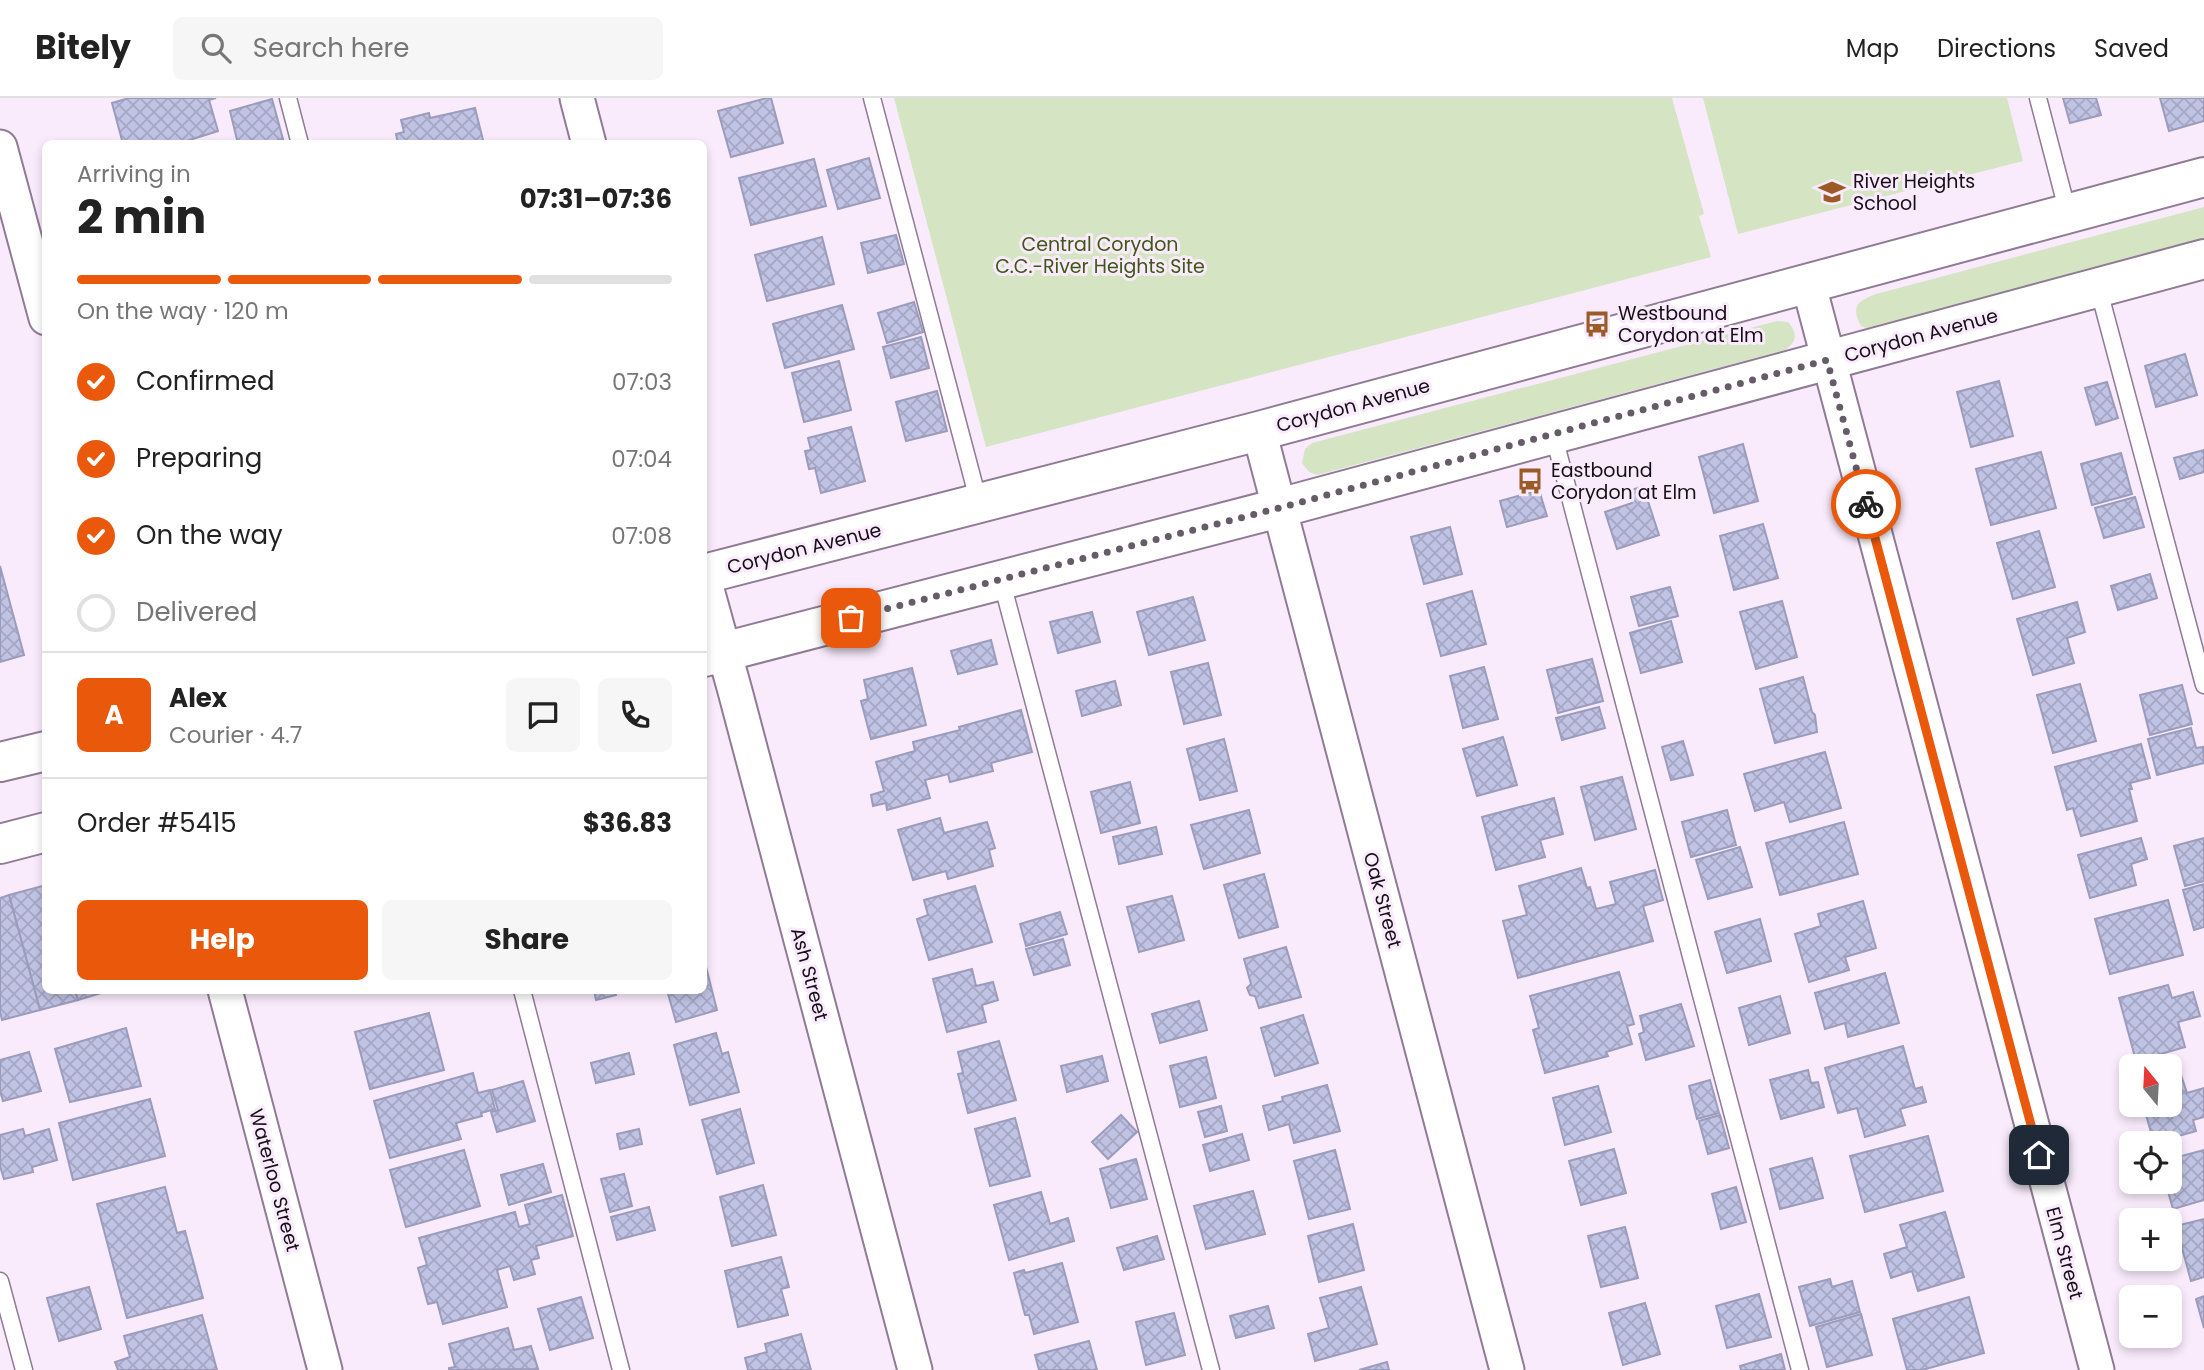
<!DOCTYPE html>
<meta charset="utf-8">
<style>
body{margin:0;font-family:Poppins,sans-serif;background:#f6f6f6;color:#222;height:100vh;display:flex;flex-direction:column;font-size:26px;white-space:nowrap}
*{box-sizing:border-box;margin:0}
p{font-size:23px;color:#767676}
.icon{flex:none;width:38px;height:38px;fill:none;stroke:currentColor;stroke-width:2;stroke-linecap:round;stroke-linejoin:round}
.map{position:relative;flex:1;overflow:hidden}
.side{position:absolute;left:42px;top:42px;width:665px;height:854px;display:flex;flex-direction:column;background:#fff;border-radius:10px;box-shadow:0 4px 10px #0003}
.side>*{flex:none}
.needle{width:46px;rotate:342deg}
.controls{position:absolute;left:2119px;top:956px;display:grid;gap:14px}
.controls a{display:grid;place-items:center;width:63px;height:63px;border-radius:10px;background:#fff;box-shadow:0 4px 10px #0003;font-size:35px}
.pin{position:absolute;display:grid;place-items:center;width:60px;height:60px;color:#fff;margin:-30px;border-radius:14px;box-shadow:0 4px 10px #0006}
.courier{position:absolute;display:grid;place-items:center;width:70px;height:70px;margin:-35px;border:5px solid #ea580c;border-radius:50%;background:#fff;color:#222;box-shadow:0 2px 9px #0007}
.overview em{font-style:normal;font-weight:700}
.overview div{display:flex;flex-direction:column-reverse}
.overview{display:flex;align-items:center;justify-content:space-between;height:119px;padding:0 35px}
h1{font-size:46px;font-weight:700;line-height:52px}
.bar{display:grid;grid-template-columns:repeat(4,1fr);gap:10px 7px;align-content:center;height:84px;padding:0 35px}
.bar i{height:9px;border-radius:5px;background:#e0e0e0}
.bar .on{background:#ea580c}
.bar p{grid-column:span 4}
.line{display:flex;align-items:center;gap:18px;padding:0 35px;border-top:2px solid #e0e0e0}
.line div{flex:1}
.round{display:grid;place-items:center;flex:none;width:74px;height:74px;border-radius:10px;background:#f6f6f6}
ol{padding:0 35px;list-style:none}
li{display:flex;align-items:center;gap:21px;height:77px}
li p{margin-inline-start:auto}
li .icon{padding:7px;border-radius:50%;background:#ea580c;color:#fff;stroke-width:4}
li:last-child{color:#767676}
li i{width:38px;height:38px;border:4px solid #e0e0e0;border-radius:50%}
.button{display:flex;gap:14px;margin-top:auto;padding:14px 35px}
.button a{flex:1;height:80px;border-radius:10px;background:#ea580c;color:#fff;font-size:28px;font-weight:700;line-height:80px;text-align:center}
.button a+a{background:#f6f6f6;color:#222}
header{display:flex;align-items:center;gap:42px;box-sizing:border-box;height:98px;padding:0 35px;background:#fff;border-bottom:2px solid #e0e0e0}
header strong{font-size:33px}
nav{display:flex;gap:38px;margin-inline-start:auto;font-size:24px}
.search{width:490px;height:63px;background:#f6f6f6;display:flex;align-items:center;gap:18px;box-sizing:border-box;padding:0 24px;border-radius:10px;color:#767676;font-size:26px}
.map>svg:first-child{display:block}
.green{fill:#d5e4c3}
.building{fill:url(#building-cross-hatch);stroke:#9b9cbc;stroke-width:2}
.lines{fill:none;stroke-linecap:round;stroke-linejoin:round}
.lane-casing{stroke:#907b95;stroke-width:19}
.street-casing{stroke:#907b95;stroke-width:37}
.secondary-casing{stroke:#907b95;stroke-width:42}
.lane{stroke:#fff;stroke-width:16}
.street{stroke:#fff;stroke-width:33}
.secondary{stroke:#fff;stroke-width:38}
.done{stroke:#665c68;stroke-width:7;stroke-dasharray:0 12.6}
.route{stroke:#ea580c;stroke-width:9}
.labels{text-anchor:middle;stroke-width:6;stroke-linejoin:round;paint-order:stroke}
.poi-label{font-size:19px;fill:#170f18;stroke:#f9ebfc;text-anchor:start}
.park-label{font-size:19px;fill:#405717;stroke:#f9ebfc}
.street-label{font-size:19px;fill:#170f18;stroke:#f9ebfc}
</style>
<header>
<strong>Bitely</strong>
<div class="search"><svg class="icon" aria-label="search" viewBox="0 0 24 24"><circle cx="10" cy="10" r="6"/><path d="M15 15l6 6"/></svg>Search here</div>
<nav><a>Map</a><a>Directions</a><a>Saved</a></nav>
</header>
<div class="map">
<svg width="2204" height="1272" viewBox="0 0 2204 1272">
<defs>
<pattern id="building-cross-hatch" width="8" height="8" patternUnits="userSpaceOnUse" patternTransform="scale(1.75)"><rect width="8" height="8" fill="#c1c3e4"/><path d="M0 0l8 8M0 8l8-8" fill="none" stroke="#a5a6c3"/></pattern>
</defs>
<rect width="100%" height="100%" fill="#f9ebfc"/>
<g class="green">
<path d="M894,0H1672L1704,116L1699,118L1711,159L986,349Z"/>
<path d="M1703,0H2007L2023,63L1738,136Z"/>
<path d="M2204,109V143L1870,231L1861,228C1850,208 1858,203 1876,196Z"/>
<path d="M1777,223L1788,224C1798,235 1797,244 1785,252L1317,377L1309,374L1302,365L1305,351L1312,345Z"/>
</g>
<g class="building">
<path d="M129,0H216L209,2L218,33L177,46H123L112,5Z"/>
<path d="M767,0H771L783,45L731,59L718,13Z"/>
<path d="M2063,0H2096L2101,17L2070,25Z"/>
<path d="M2160,0H2204V23L2169,33Z"/>
<path d="M272,1L283,41L266,46H238L230,13Z"/>
<path d="M475,10L484,46H398L396,36L404,34L401,22L429,15L430,20Z"/>
<path d="M869,60L880,100L838,111L827,72Z"/>
<path d="M814,61L826,108L751,127L739,80Z"/>
<path d="M896,137L904,166L868,175L861,145Z"/>
<path d="M822,139L834,186L767,203L755,157Z"/>
<path d="M914,204L923,234L887,245L878,215Z"/>
<path d="M842,207L854,251L785,270L773,226Z"/>
<path d="M921,239L929,270L891,280L883,249Z"/>
<path d="M2185,256L2197,297L2156,309L2145,268Z"/>
<path d="M839,263L851,312L804,324L792,275Z"/>
<path d="M1999,283L2013,338L1971,349L1957,294Z"/>
<path d="M2107,284L2118,320L2096,327L2085,290Z"/>
<path d="M937,293L947,333L906,343L896,304Z"/>
<path d="M851,329L865,383L821,395L815,370L809,371L805,353L811,352L808,340Z"/>
<path d="M1743,346L1758,403L1714,415L1699,359Z"/>
<path d="M2204,352V374L2180,381L2174,360Z"/>
<path d="M2041,354L2056,410L1991,427L1976,371Z"/>
<path d="M2121,355L2132,396L2092,407L2081,366Z"/>
<path d="M1643,388L1659,437L1617,451L1605,414L1632,405L1629,393Z"/>
<path d="M1539,392L1547,418L1507,429L1500,403Z"/>
<path d="M2135,399L2144,429L2104,440L2095,410Z"/>
<path d="M1763,426L1778,480L1734,492L1720,438Z"/>
<path d="M1450,429L1462,476L1424,486L1411,439Z"/>
<path d="M2039,433L2055,489L2013,501L1997,445Z"/>
<path d="M0,468L24,557L0,564Z"/>
<path d="M2150,476L2157,500L2118,512L2111,488Z"/>
<path d="M1670,489L1678,518L1639,528L1631,499Z"/>
<path d="M1472,493L1486,546L1441,558L1427,506Z"/>
<path d="M1193,499L1205,542L1149,557L1137,514Z"/>
<path d="M1782,503L1797,559L1756,571L1740,514Z"/>
<path d="M2077,504L2085,534L2067,540L2074,565L2033,577L2017,521Z"/>
<path d="M1092,514L1100,544L1058,555L1050,524Z"/>
<path d="M1671,523L1682,564L1641,575L1630,535Z"/>
<path d="M991,542L997,566L958,576L951,553Z"/>
<path d="M1592,561L1603,603L1558,615L1547,572Z"/>
<path d="M1208,565L1221,617L1184,626L1171,574Z"/>
<path d="M1484,569L1498,621L1463,630L1450,578Z"/>
<path d="M912,570L926,627L871,641L861,603L868,601L864,582Z"/>
<path d="M1803,579L1812,614L1815,617L1817,634L1775,645L1760,591Z"/>
<path d="M1115,583L1121,607L1082,618L1076,593Z"/>
<path d="M2080,586L2096,643L2053,655L2037,597Z"/>
<path d="M2182,587L2192,626L2150,637L2140,597Z"/>
<path d="M1599,609L1605,630L1562,642L1556,620Z"/>
<path d="M1021,612L1032,654L991,665L993,673L950,684L948,676L925,682L930,700L887,712L886,705L873,708L871,697L884,693L876,664L915,653L913,644L960,632L959,629Z"/>
<path d="M2191,630L2196,650L2203,649L2204,665L2157,677L2148,641Z"/>
<path d="M1503,639L1517,687L1477,698L1463,651Z"/>
<path d="M1224,641L1237,693L1200,702L1187,651Z"/>
<path d="M1683,643L1693,677L1671,682L1662,649Z"/>
<path d="M2141,646L2150,680L2130,685L2132,691H2129L2137,723L2081,738L2073,710L2067,712L2055,669Z"/>
<path d="M1825,654L1841,710L1790,724L1784,704L1755,713L1744,676Z"/>
<path d="M1622,679L1636,731L1595,742L1581,689Z"/>
<path d="M1130,684L1140,725L1101,735L1091,694Z"/>
<path d="M1554,700L1563,736L1540,742L1545,759L1496,772L1482,719Z"/>
<path d="M1249,712L1260,755L1204,771L1191,727Z"/>
<path d="M1727,712L1736,747L1691,759L1682,724Z"/>
<path d="M940,720L944,735L987,724L995,750L989,752L993,768L948,781L946,773L913,782L898,732Z"/>
<path d="M1844,724L1858,776L1780,797L1766,745Z"/>
<path d="M1156,729L1162,756L1119,766L1113,739Z"/>
<path d="M2141,740L2147,761L2131,766L2136,787L2090,800L2078,757Z"/>
<path d="M2204,740V783L2185,788L2174,748Z"/>
<path d="M1740,749L1752,789L1708,801L1696,762Z"/>
<path d="M1581,770L1587,790L1590,789L1596,811L1616,806L1610,784L1655,772L1663,802L1643,808L1653,843L1518,880L1503,823L1527,817L1519,788Z"/>
<path d="M1264,776L1278,829L1239,840L1224,787Z"/>
<path d="M2204,786V829L2194,832L2183,792Z"/>
<path d="M46,787V892H75L78,902L40,912L9,797Z"/>
<path d="M975,788L992,844L929,862L917,821L928,817L924,802Z"/>
<path d="M9,797L40,912L2,922L0,914V800Z"/>
<path d="M1172,798L1184,842L1139,854L1127,809Z"/>
<path d="M2168,802L2183,857L2110,876L2095,821Z"/>
<path d="M1863,803L1876,850L1845,859L1849,872L1809,884L1795,836L1821,828L1818,816Z"/>
<path d="M1060,814L1067,836L1026,848L1020,826Z"/>
<path d="M1760,821L1771,863L1727,875L1715,834Z"/>
<path d="M1063,841L1070,867L1034,877L1026,851Z"/>
<path d="M1286,849L1301,899L1259,910L1255,898L1250,897L1247,890L1251,886L1244,861Z"/>
<path d="M704,861L717,912L676,924L667,892H704Z"/>
<path d="M972,871L976,888L993,884L998,902L982,907L986,924L947,934L933,881Z"/>
<path d="M1619,874L1634,926L1627,928L1632,946L1606,954L1608,958L1545,975L1533,932L1539,930L1530,898Z"/>
<path d="M1885,875L1899,925L1848,939L1845,925L1825,931L1815,895Z"/>
<path d="M2168,887L2172,900L2193,894L2200,918L2178,924L2185,949L2136,963L2119,900Z"/>
<path d="M75,892H111L78,902Z"/>
<path d="M594,892H615L616,897L596,902Z"/>
<path d="M1780,898L1790,935L1749,947L1739,910Z"/>
<path d="M1199,903L1207,932L1160,945L1152,916Z"/>
<path d="M1681,906L1694,948L1646,962L1639,936L1644,934L1640,918Z"/>
<path d="M429,915L444,972L370,991L355,934Z"/>
<path d="M1303,917L1318,965L1275,978L1261,930Z"/>
<path d="M126,930L141,988L70,1004L55,951Z"/>
<path d="M716,935L722,956L728,954L739,994L690,1007L674,947Z"/>
<path d="M999,943L1016,1002L968,1015L958,976L963,975L958,954Z"/>
<path d="M1903,948L1915,991L1922,989L1926,1004L1900,1011L1905,1027L1865,1039L1857,1010L1838,1015L1825,970Z"/>
<path d="M29,954L41,993L3,1003L0,993V962Z"/>
<path d="M629,955L634,976L596,985L591,965Z"/>
<path d="M1102,958L1108,983L1067,994L1061,968Z"/>
<path d="M1206,959L1216,1000L1180,1009L1170,968Z"/>
<path d="M1808,972L1811,985L1818,984L1824,1009L1781,1021L1770,982Z"/>
<path d="M473,975L478,995L490,992L495,1011L481,1015L482,1018L456,1025L461,1041L390,1060L374,1003Z"/>
<path d="M2181,977L2187,995L2204,990V1019L2193,1022L2196,1033L2154,1045L2143,1006H2170V980Z"/>
<path d="M1710,982L1719,1015L1697,1021L1689,988Z"/>
<path d="M523,983L535,1023L497,1034L491,1014L498,1012L492,992Z"/>
<path d="M1327,987L1340,1033L1294,1045L1289,1026L1269,1032L1263,1008L1283,1003L1282,999Z"/>
<path d="M1598,988L1611,1034L1565,1047L1553,1000Z"/>
<path d="M150,1001L165,1058L73,1082L59,1025Z"/>
<path d="M1221,1008L1227,1033L1205,1039L1198,1014Z"/>
<path d="M740,1011L754,1065L717,1076L702,1022Z"/>
<path d="M1121,1017L1137,1034L1108,1061L1092,1044Z"/>
<path d="M1720,1017L1729,1050L1708,1056L1699,1023Z"/>
<path d="M1015,1020L1030,1078L990,1088L975,1031Z"/>
<path d="M23,1031L25,1038L49,1031L57,1062L32,1069L33,1074L4,1081L0,1068V1037Z"/>
<path d="M639,1031L642,1046L620,1051L617,1036Z"/>
<path d="M1242,1036L1249,1062L1210,1073L1203,1047Z"/>
<path d="M1928,1038L1943,1093L1865,1114L1850,1058Z"/>
<path d="M1614,1051L1626,1095L1581,1107L1569,1063Z"/>
<path d="M464,1052L480,1108L406,1129L390,1072Z"/>
<path d="M1335,1052L1350,1111L1309,1121L1294,1063Z"/>
<path d="M2204,1052V1102L2173,1111L2165,1083H2170V1061Z"/>
<path d="M1812,1060L1823,1100L1780,1111L1770,1071Z"/>
<path d="M1136,1061L1147,1101L1111,1110L1100,1071Z"/>
<path d="M543,1066L551,1094L509,1107L501,1077Z"/>
<path d="M624,1076L632,1108L610,1114L601,1081Z"/>
<path d="M763,1087L776,1137L732,1148L720,1099Z"/>
<path d="M165,1089L177,1135L185,1133L203,1200L127,1220L97,1106Z"/>
<path d="M1736,1089L1746,1124L1721,1131L1712,1096Z"/>
<path d="M1253,1093L1265,1136L1206,1151L1194,1108Z"/>
<path d="M1041,1094L1050,1126L1068,1120L1074,1143L1009,1162L994,1107Z"/>
<path d="M562,1097L573,1138L536,1148L539,1160L531,1162L535,1176L514,1182L510,1168L497,1172L507,1209L443,1226L437,1204L428,1206L418,1170L427,1167L419,1140L515,1114L519,1129L530,1126L525,1107Z"/>
<path d="M649,1109L655,1132L617,1142L611,1119Z"/>
<path d="M1945,1114L1964,1179L1918,1193L1912,1173L1891,1180L1884,1156L1907,1149L1900,1127Z"/>
<path d="M2204,1121V1179L2191,1183L2176,1128Z"/>
<path d="M1353,1126L1364,1172L1319,1184L1308,1138Z"/>
<path d="M1625,1129L1638,1180L1601,1189L1588,1138Z"/>
<path d="M1157,1138L1164,1161L1124,1172L1117,1150Z"/>
<path d="M781,1159L789,1189L781,1191L788,1217L738,1229L725,1173Z"/>
<path d="M1062,1165L1078,1224L1034,1236L1029,1217H1025L1014,1175L1024,1172L1025,1175Z"/>
<path d="M1830,1181L1832,1189L1852,1183L1860,1214L1810,1228L1799,1189Z"/>
<path d="M89,1189L101,1231L59,1243L47,1200Z"/>
<path d="M1361,1189L1377,1246L1315,1263L1308,1236L1329,1230L1320,1200Z"/>
<path d="M1759,1196L1771,1239L1727,1250L1716,1208Z"/>
<path d="M2204,1198V1230L2196,1201Z"/>
<path d="M581,1199L593,1240L550,1252L538,1211Z"/>
<path d="M1969,1199L1984,1255L1922,1272H1907L1893,1221Z"/>
<path d="M1645,1205L1660,1256L1623,1267L1609,1215Z"/>
<path d="M1268,1208L1274,1230L1236,1240L1230,1218Z"/>
<path d="M1174,1215L1185,1257L1146,1267L1136,1224Z"/>
<path d="M1861,1216L1872,1257L1827,1269L1816,1229Z"/>
<path d="M202,1217L217,1272H118L115,1264L130,1259L124,1238Z"/>
<path d="M508,1230L514,1252L531,1248L538,1271L449,1272V1270L455,1269L449,1246Z"/>
<path d="M801,1236L811,1272H748L745,1260L767,1254L765,1246Z"/>
<path d="M1089,1243L1097,1272H1039L1035,1257Z"/>
<path d="M1781,1256L1785,1272H1741L1740,1268Z"/>
<path d="M1387,1264L1389,1272H1359Z"/>
</g>
<g class="lines">
<g class="lane-casing">
<g id="lane">
<path d="M288,0L300,46"/>
<path d="M872,0L979,405"/>
<path d="M2038,0L2068,115"/>
<path d="M2098,189L2204,587"/>
<path d="M1553,335L1800,1272"/>
<path d="M1001,481L1211,1272"/>
<path d="M522,892L621,1272"/>
<path d="M0,1183L24,1272"/>
</g>
</g>
<g class="street-casing">
<g id="street">
<path d="M577,0L589,46"/>
<path d="M0,49L46,220"/>
<path d="M1808,184L2097,1272"/>
<path d="M1259,333L1507,1272"/>
<path d="M704,481L735,593L915,1272"/>
<path d="M225,892L325,1272"/>
</g>
</g>
<g class="secondary-casing">
<g id="secondary">
<path d="M704,476L1259,333L2204,79"/>
<path d="M704,559L1279,410L2204,161"/>
<path d="M0,664L46,653"/>
<path d="M0,746L46,734"/>
</g>
</g>
<use href="#lane" class="lane"/>
<use href="#street" class="street"/>
<use href="#secondary" class="secondary"/>
</g>
<g class="lines">
<path class="done" d="M851,520L1279,410L1827,262L1866,406"/>
<path class="route" d="M1866,406L2039,1057"/>
</g>
<defs>
<g id="school-bare" transform="scale(2.1)"><path d="M0-5L7-2L0 1L-7-2ZM-4 1L0 2.5L4 1V4Q0 6-4 4Z" fill="#9c5b26" stroke="#f9ebfc" stroke-width="2.5" paint-order="stroke"/></g>
<g id="bus-bare" transform="scale(2.1)"><path d="M-5-6H5V4H4V6H2V4H-2V6H-4V4H-5ZM-3.5-4V0h7V-4ZM-3.5 1.2v1.5H-2V1.2ZM2 1.2v1.5H3.5V1.2Z" fill="#9c5b26" stroke="#f9ebfc" stroke-width="2.5" paint-order="stroke"/></g>
</defs>
<g fill-rule="evenodd">
<use href="#school-bare" x="1832" y="94"/>
<use href="#bus-bare" x="1597" y="226"/>
<use href="#bus-bare" x="1530" y="383"/>
</g>
<g class="labels">
<g class="poi-label">
<text x="1853" y="90">River Heights<tspan x="1853" dy="22">School</tspan></text>
<text x="1618" y="222">Westbound<tspan x="1618" dy="22">Corydon at Elm</tspan></text>
<text x="1551" y="379">Eastbound<tspan x="1551" dy="22">Corydon at Elm</tspan></text>
</g>
<g class="park-label">
<text x="1100" y="153">Central Corydon<tspan x="1100" dy="22">C.C.-River Heights Site</tspan></text>
</g>
<g class="street-label">
<text transform="translate(1921 237) rotate(-15)" y="7">Corydon Avenue</text>
<text transform="translate(1353 307) rotate(-15)" y="7">Corydon Avenue</text>
<text transform="translate(804 450) rotate(-14)" y="7">Corydon Avenue</text>
<text transform="translate(1383 802) rotate(75)" y="7">Oak Street</text>
<text transform="translate(810 876) rotate(75)" y="7">Ash Street</text>
<text transform="translate(275 1082) rotate(75)" y="7">Waterloo Street</text>
<text transform="translate(2065 1155) rotate(75)" y="7">Elm Street</text>
</g>
</g>
</svg>
<div class="controls">
<a><svg class="needle" viewBox="-14 -14 28 28"><path d="M0-13l5 13h-10z" fill="#e53935"/><path d="M0 13l5-13h-10z" fill="#767676"/></svg></a>
<a><svg class="icon" aria-label="locate" viewBox="0 0 24 24"><circle cx="12" cy="12" r="6"/><path d="M12 2v4M12 18v4M2 12h4M18 12h4"/></svg></a>
<a>+</a>
<a>−</a>
</div>
<div class="pin" style="left:851px;top:520px;background:#ea580c"><svg class="icon" aria-label="bag" viewBox="0 0 24 24"><path d="M5 8h14l-1 12H6zM9 8a3 3 0 0 1 6 0"/></svg></div>
<div class="pin" style="left:2039px;top:1057px;background:#1f2937"><svg class="icon" aria-label="home" viewBox="0 0 24 24"><path d="M3 11l9-7 9 7M6 9v11h12V9"/></svg></div>
<div class="courier" style="left:1866px;top:406px"><svg class="icon" aria-label="bike" viewBox="0 0 24 24"><circle cx="6" cy="16" r="4"/><circle cx="18" cy="16" r="4"/><path d="M6 16l4-8h5l3 8M10 8l3 8H6M13 5h3"/></svg></div>
<section class="side">
<div class="overview"><div><h1>2 min</h1><p>Arriving in</p></div><em>07:31–07:36</em></div>
<div class="bar"><i class="on"></i><i class="on"></i><i class="on"></i><i></i><p>On the way · 120 m</p></div>
<ol>
<li><svg class="icon" aria-label="check" viewBox="0 0 24 24"><path d="M5 12l5 5 9-10"/></svg>Confirmed<p>07:03</p></li>
<li><svg class="icon" aria-label="check" viewBox="0 0 24 24"><path d="M5 12l5 5 9-10"/></svg>Preparing<p>07:04</p></li>
<li><svg class="icon" aria-label="check" viewBox="0 0 24 24"><path d="M5 12l5 5 9-10"/></svg>On the way<p>07:08</p></li>
<li><i></i>Delivered</li>
</ol>
<div class="line" style="height:126px"><b class="round" style="background:#ea580c;color:#fff">A</b><div><b>Alex</b><p>Courier · 4.7</p></div><a class="round"><svg class="icon" aria-label="chat" viewBox="0 0 24 24"><path d="M4 5h16v11H9l-5 4z"/></svg></a><a class="round"><svg class="icon" aria-label="phone" viewBox="0 0 24 24"><path d="M5 4h4l2 5-3 2q2 4 5 5l2-3 5 2v4C11 20 4 13 5 4z"/></svg></a></div>
<div class="line" style="height:91px"><div>Order #5415</div><b>$36.83</b></div>
<div class="button"><a>Help</a><a>Share</a></div>
</section>
</div>
